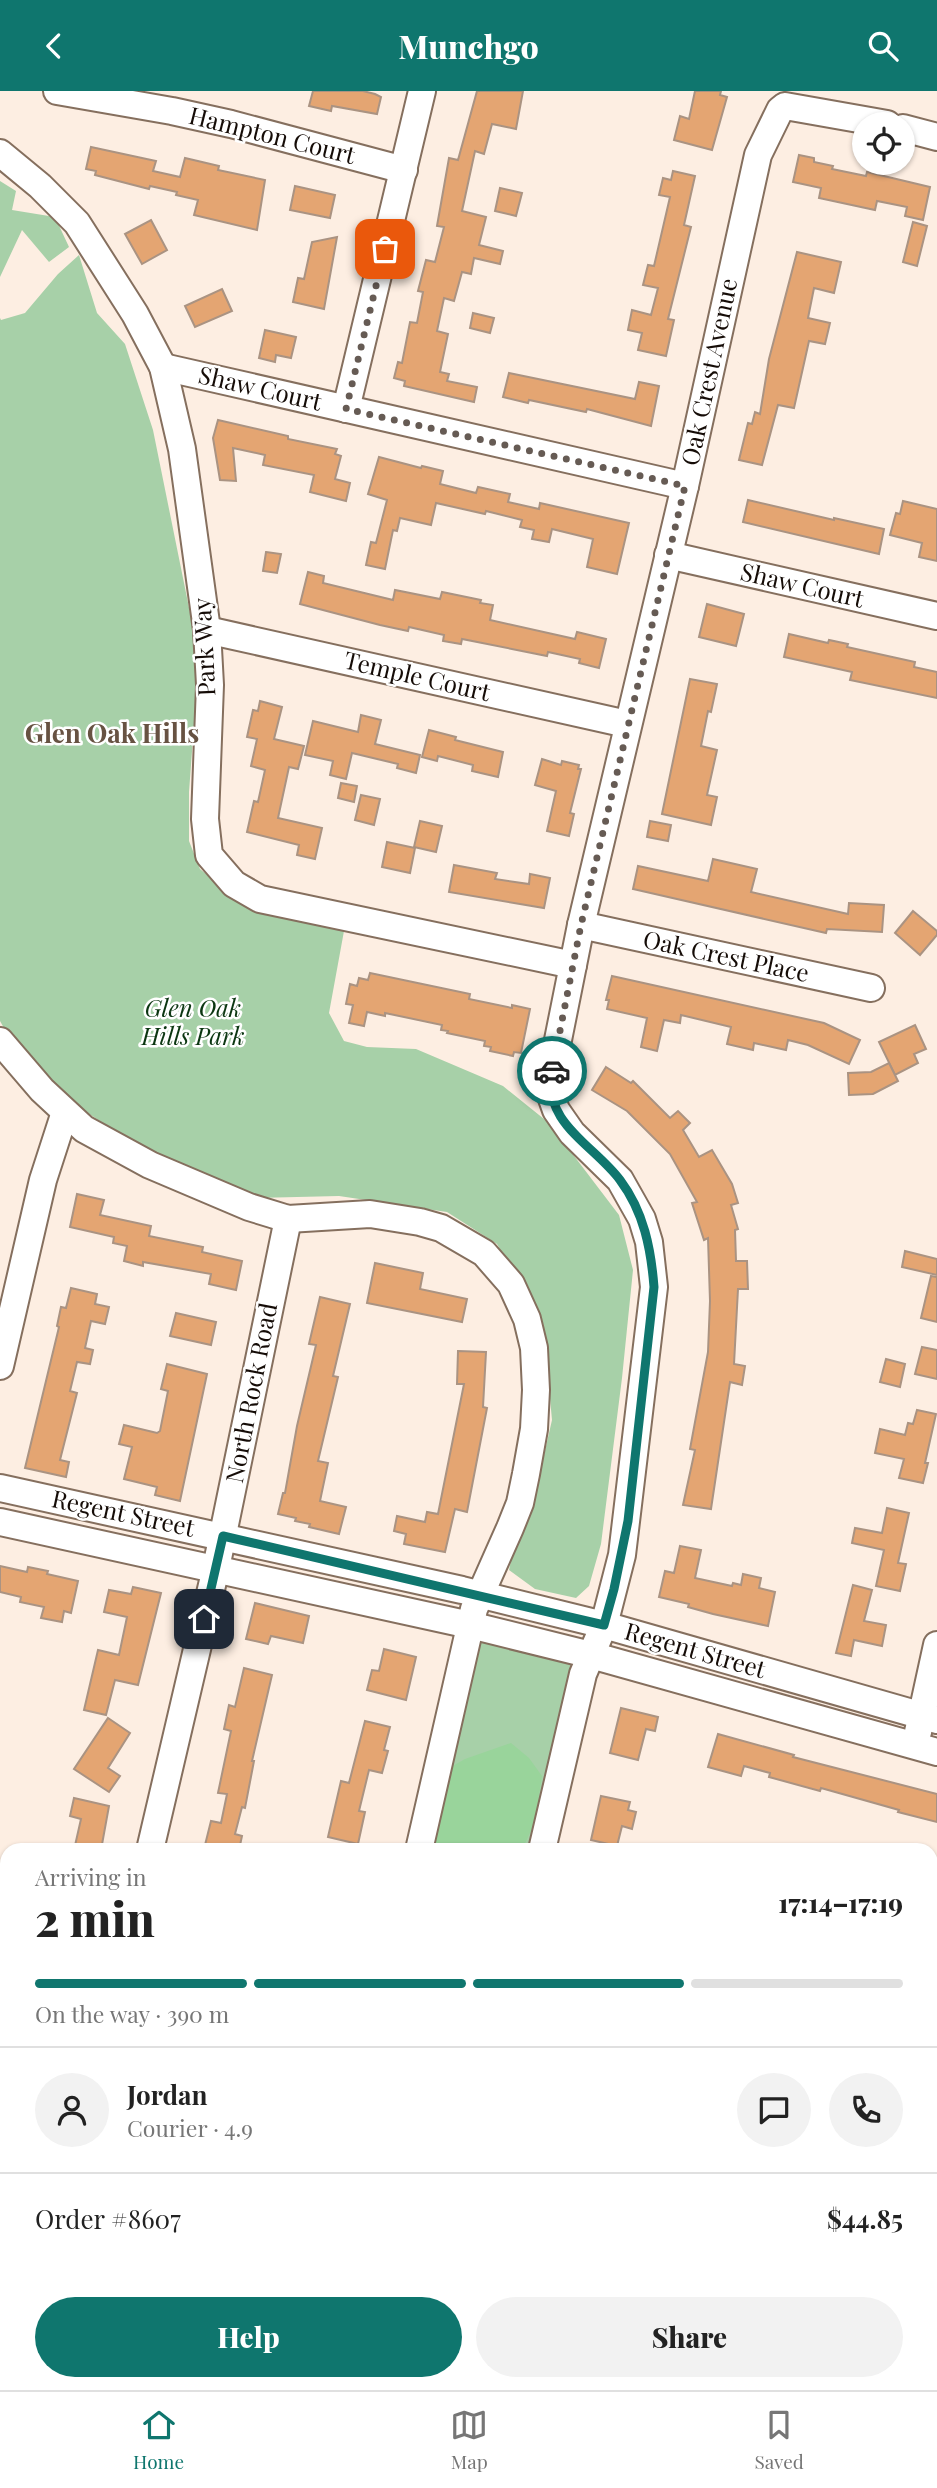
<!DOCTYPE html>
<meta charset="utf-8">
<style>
body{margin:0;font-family:"Playfair Display",serif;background:#f2f2f2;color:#222;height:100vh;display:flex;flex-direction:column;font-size:26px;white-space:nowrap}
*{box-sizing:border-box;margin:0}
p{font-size:23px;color:#767676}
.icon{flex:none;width:38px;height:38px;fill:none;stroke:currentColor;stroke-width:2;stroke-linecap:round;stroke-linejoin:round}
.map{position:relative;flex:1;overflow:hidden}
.sheet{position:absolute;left:0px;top:1752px;width:938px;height:548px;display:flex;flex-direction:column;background:#fff;border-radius:21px 21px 0 0;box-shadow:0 2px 5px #0004}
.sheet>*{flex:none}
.fabs{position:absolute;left:852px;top:21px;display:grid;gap:14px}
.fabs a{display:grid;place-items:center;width:63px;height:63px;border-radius:50%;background:#fff;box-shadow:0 2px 5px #0004;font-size:35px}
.pin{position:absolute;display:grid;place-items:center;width:60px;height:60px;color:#fff;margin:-30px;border-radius:14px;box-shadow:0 4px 10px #0006}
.courier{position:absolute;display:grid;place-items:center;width:70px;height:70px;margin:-35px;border:5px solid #0f766e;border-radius:50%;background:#fff;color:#222;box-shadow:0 2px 9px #0007}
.head em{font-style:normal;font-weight:800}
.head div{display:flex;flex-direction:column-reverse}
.head{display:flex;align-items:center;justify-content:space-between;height:119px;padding:0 35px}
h1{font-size:46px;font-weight:800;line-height:52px}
.bar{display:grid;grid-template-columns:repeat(4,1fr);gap:10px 7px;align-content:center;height:84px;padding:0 35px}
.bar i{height:9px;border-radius:5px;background:#e0e0e0}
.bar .on{background:#0f766e}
.bar p{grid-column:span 4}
.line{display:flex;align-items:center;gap:18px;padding:0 35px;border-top:2px solid #e0e0e0}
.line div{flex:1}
.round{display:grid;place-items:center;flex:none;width:74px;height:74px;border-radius:37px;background:#f2f2f2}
.primary-button{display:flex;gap:14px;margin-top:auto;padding:14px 35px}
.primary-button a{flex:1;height:80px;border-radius:42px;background:#0f766e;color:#fff;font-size:28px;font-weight:800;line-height:80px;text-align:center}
.primary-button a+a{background:#f2f2f2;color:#222}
header{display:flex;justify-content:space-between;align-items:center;height:91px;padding:0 35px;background:#0f766e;color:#fff;font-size:32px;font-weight:800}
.tab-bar{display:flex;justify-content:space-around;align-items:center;height:98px;border-top:2px solid #e0e0e0;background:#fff;font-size:19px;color:#767676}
.tab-bar a{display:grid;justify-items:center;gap:4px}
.tab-bar .on{color:#0f766e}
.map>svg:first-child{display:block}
.green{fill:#a7d0a8}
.forest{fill:#99d49b}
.building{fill:#e4a572;stroke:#aa9382;stroke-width:2}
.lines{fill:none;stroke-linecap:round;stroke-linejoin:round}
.minor-casing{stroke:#856f5e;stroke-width:30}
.major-casing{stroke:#824e42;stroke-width:37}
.minor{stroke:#fff;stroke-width:26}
.major{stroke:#d7aaa1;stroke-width:33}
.done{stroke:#665b54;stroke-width:7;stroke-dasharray:0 12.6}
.route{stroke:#0f766e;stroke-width:9}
.labels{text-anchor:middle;stroke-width:5;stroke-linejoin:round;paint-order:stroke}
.street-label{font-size:24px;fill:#150c07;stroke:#fff}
.park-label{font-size:24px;font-style:italic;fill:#0b3611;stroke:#fff}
.neighbourhood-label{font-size:26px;font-weight:bold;fill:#675242;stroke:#fff}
</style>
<header><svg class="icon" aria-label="back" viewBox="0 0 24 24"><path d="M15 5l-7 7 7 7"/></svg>Munchgo<svg class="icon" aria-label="search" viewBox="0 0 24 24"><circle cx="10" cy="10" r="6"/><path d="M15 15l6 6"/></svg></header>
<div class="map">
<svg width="937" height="2299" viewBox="0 0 937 2299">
<rect width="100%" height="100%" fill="#fdeee2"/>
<g class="green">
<path d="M0,90L16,100L12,119L55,126L69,156L49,171L22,139L0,186Z"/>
<path d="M79,164L97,222L125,253L153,339L199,566L189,701V750L200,778L230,803L256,815L344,840L329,922L344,950L367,956L416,958L503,995L549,1032L619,1124L633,1179L622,1287L601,1453L589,1495L576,1507L535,1498L509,1479L514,1455L531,1421L552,1329L543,1232L497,1153L447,1121L339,1105L255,1107L158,1068L71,1011L9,946L0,930V227L1,229L25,222L58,183Z"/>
<path d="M470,1534L591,1564L542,1759H419Z"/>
</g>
<g class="forest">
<path d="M511,1652L529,1667L542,1685L535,1731L522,1759H427L444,1680L465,1668Z"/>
<path d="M243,2292L373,2293L370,2299H239Z"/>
</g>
<g class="building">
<path d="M313,0H363L375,3L381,6L377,23L332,15L331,20L309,15Z"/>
<path d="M477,0H523L516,38L492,33L484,63L475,60L462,120L486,126L479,154L503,160L500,173L474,167L471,183L462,181L454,210L444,207L437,240L448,243L440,281L449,283L447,290L477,296L474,311L404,295L405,290L394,287L398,271L402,272L410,231L417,232L423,201L418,200L426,169L435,171L444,136L437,135L449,67L458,69Z"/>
<path d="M695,0H721L720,4L727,6L712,59L674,49L680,25L689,28Z"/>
<path d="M91,56L156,70L153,80L180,86L185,67L219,75L218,79L265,89L257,139L194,124L198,109L176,104L177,101L150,95L149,98L95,84L96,80L86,78Z"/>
<path d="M799,64L814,67V71L833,75L832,78L866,85L867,81L930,96L923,129L905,125L907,116L877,110L875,119L819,107L821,97L793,91Z"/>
<path d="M673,80L695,85L684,134L691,136L668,228L674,229L666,265L638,259L642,242L628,239L632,219L651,224L658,197L643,194L648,174L654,175L670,106L659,104L663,87L671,89Z"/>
<path d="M295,95L335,104L330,127L290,119Z"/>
<path d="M500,97L522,102L516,125L495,120Z"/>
<path d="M151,129L167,159L142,173L125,143Z"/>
<path d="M913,131L927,135L917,175L903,171Z"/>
<path d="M337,146L324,218L293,211L298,187L304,188L312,151Z"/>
<path d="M797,161L841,171L834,202L814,197L808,227L830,232L825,253L809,250L794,317L778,314L762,374L739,369L748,332L752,333L755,321L760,323L769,268Z"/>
<path d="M222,198L232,220L195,236L185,215Z"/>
<path d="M473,222L494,227L490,242L470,237Z"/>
<path d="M265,239L296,246L291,267L276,264L275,271L259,267Z"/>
<path d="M509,282L635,308L639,291L659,295L651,335L587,318L586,321L529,309L528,312L503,306Z"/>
<path d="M218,329L288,345V348L337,358L335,363L341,365L335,388L350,392L346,410L310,401L314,384L263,374L265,364L233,357L236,390L220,389L213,347Z"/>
<path d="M379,366L421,377L422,375L443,380L440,393L476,402L478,396L510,403L508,411L539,418L540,412L629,432L617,483L587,476L593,448L552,438L549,451L532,448L534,439L520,436L522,429L486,420L485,423L436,412L431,434L400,427L397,440L393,439L385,478L366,474L371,451L376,452L387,409L368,403Z"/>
<path d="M748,409L834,429V427L884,438L879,463L743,431Z"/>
<path d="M903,410L937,418V470L919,466L922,452L890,444L896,422L900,423Z"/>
<path d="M266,461L281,463L277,482L263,480Z"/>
<path d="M308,481L324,485L323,492L393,509L395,499L440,508L442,501L481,509L480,512L493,514L490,529L575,548L577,541L606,548L599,577L579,572L580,568L548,561L547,565L462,548L461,553L443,550L444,544L409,536L408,540L380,534L300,513Z"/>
<path d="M707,513L744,523L736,555L699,546Z"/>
<path d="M789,543L828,552L829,549L848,553L847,556L915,571L914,576L937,581V607L850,589L852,581L784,566Z"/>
<path d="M690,588L717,593L711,621L708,620L701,655L717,659L707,704L717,706L711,734L662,723Z"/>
<path d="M260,610L282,616L274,648L304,655L298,678L289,676L278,727L322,737L315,768L297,764L299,754L247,741L254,710L258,711L265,679L251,675L257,648L247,646L253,619L258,620Z"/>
<path d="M361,624L381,629L375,653L420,664L416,682L397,677L398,673L352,662L346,688L330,684L333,670L305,664L313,630L358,641Z"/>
<path d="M429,639L456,646L455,649L503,661L498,686L472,680L473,674L438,665L437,670L422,666Z"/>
<path d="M542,668L561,674L562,670L579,674L578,678H581L570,722L574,723L569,745L547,740L556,700L535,694Z"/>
<path d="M341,692L357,695L354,711L338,707Z"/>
<path d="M361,704L380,708L374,734L355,729Z"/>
<path d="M420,730L442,735L436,761L414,756Z"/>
<path d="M650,730L671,734L668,750L647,746Z"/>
<path d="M387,751L415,757L410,782L382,776Z"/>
<path d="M713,768L757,778L751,801L848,823L849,812L884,814L882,841L827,838L826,842L633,798L638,775L708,790Z"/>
<path d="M454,774L497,782L495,788L529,793L530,783L550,787L544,817L449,801Z"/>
<path d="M913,820L937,840V844L920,864L895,842Z"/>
<path d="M370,882L470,903L469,908L512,917V914L530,918L521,962L514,961L513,965L490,960L491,956L484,955L485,950L447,942L448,940L441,939L442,934L385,922V925L367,921L364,935L349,932L353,914L346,913L350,893L357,895L359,887L368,889Z"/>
<path d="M612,885L824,932L860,949L849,973L808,954L788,949L786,959L754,952L753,959L727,953L731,936L681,924L680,932L664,929L657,960L641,956L647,927L607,918L609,909H606Z"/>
<path d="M915,934L926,958L914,963L918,972L895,984L879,951Z"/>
<path d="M889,972L898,990L873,1003L849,1004L848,982L871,981Z"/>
<path d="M606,976L631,992L633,990L670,1027L678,1020L690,1032L683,1039L699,1066L712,1059L732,1093L738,1112L731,1114L738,1138L735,1139L736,1170H747L748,1198H738L734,1273L745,1275L742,1294L730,1291L711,1418L683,1414L695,1359L690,1358L708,1261L710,1210L708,1147L704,1149L692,1112L697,1111L670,1063L627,1020L592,999Z"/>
<path d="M77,1103L104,1109L100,1124L151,1135L149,1145L203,1156L202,1161L242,1170L236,1199L209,1193L211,1183L143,1171V1175L124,1170L127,1155L113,1152L114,1146L70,1136Z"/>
<path d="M905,1160L937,1168V1184L902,1176Z"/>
<path d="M375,1172L423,1182L420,1198L467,1208L462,1231L367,1212Z"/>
<path d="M931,1185L937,1186V1231L921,1227Z"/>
<path d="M71,1197L97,1203L95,1213L109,1216L105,1233L91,1230L85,1257L93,1259L90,1273L77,1271L70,1300L77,1302L60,1369L69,1371L66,1386L25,1377L59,1236L57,1235L61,1216L66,1217Z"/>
<path d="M320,1206L350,1213L333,1285L338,1286L318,1370L328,1372L320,1410L346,1416L339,1443L309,1436L310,1433L295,1430L296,1427L278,1423L283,1402H285L297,1335L316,1254L309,1253Z"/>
<path d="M176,1222L216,1231L211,1254L170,1245Z"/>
<path d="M922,1256L937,1259V1288L915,1283Z"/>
<path d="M458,1260L486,1261L483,1316L487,1317L467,1421L455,1418L445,1461L404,1453L406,1443L394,1440L397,1425L425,1431L427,1421L438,1423L464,1293H457Z"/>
<path d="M886,1268L905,1273L900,1296L880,1291Z"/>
<path d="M167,1273L207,1283L180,1410L155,1404L157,1396L124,1388L132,1356L119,1353L124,1334L157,1342L160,1340L168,1300L161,1298Z"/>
<path d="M917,1319L936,1323L925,1372H928L923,1392L899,1387L904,1368L875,1362L880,1338L905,1344L908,1332L913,1333Z"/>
<path d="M887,1417L909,1422L898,1472L906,1473L900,1500L876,1495L884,1459L852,1452L855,1437L882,1442Z"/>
<path d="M680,1455L701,1459L695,1487L732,1495L733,1492L741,1494L743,1483L761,1487L759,1497L775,1501L768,1535L713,1523L688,1516L689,1513L659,1506L665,1480L674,1482Z"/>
<path d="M0,1475L27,1481L28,1476L48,1480L47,1483L78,1490L71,1522L64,1520L62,1531L41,1527L44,1516L20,1511L21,1506L0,1501Z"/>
<path d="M853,1494L872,1499L864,1530L886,1534L882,1555L854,1549L851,1565L836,1562Z"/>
<path d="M133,1496L161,1502L138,1594L115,1589L106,1624L84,1619L98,1559L119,1564L127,1526L104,1521L109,1499L131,1503Z"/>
<path d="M255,1512L309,1525L303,1552L271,1545L268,1553L246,1548Z"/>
<path d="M384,1558L416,1566L406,1609L367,1599L372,1579L379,1580Z"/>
<path d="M244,1577L272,1584L252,1670H254L245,1717L242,1716L235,1743L242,1745L239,1759H211L212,1756L205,1754L211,1730L221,1732L227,1703L218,1702L231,1640L224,1638L229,1614L235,1616Z"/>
<path d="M621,1617L658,1626L655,1640L646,1638L638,1669L610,1662Z"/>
<path d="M108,1627L130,1642L108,1677L120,1685L109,1701L74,1678Z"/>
<path d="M365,1630L390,1636L384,1659L388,1660L382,1682L369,1679L359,1720L365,1721L358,1753L328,1746L341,1690L349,1692Z"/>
<path d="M718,1643L794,1664L793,1666L937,1703V1731L898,1721L899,1719L821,1697L820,1700L769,1686L770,1682L744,1675L741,1685L708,1676Z"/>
<path d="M601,1705L630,1711L628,1719L636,1721L632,1738L622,1735L617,1755L591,1749Z"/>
<path d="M74,1707L109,1715L101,1759H74L81,1728L70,1725Z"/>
</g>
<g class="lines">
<g class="minor-casing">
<g id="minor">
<path d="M57,0L172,20L231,33L404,79"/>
<path d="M903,37L937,46"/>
<path d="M0,62L40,95L77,132L135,223L163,276L182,358L207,539L210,594L205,728L209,764L234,793L260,808L573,874"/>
<path d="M163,276L685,395"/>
<path d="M346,318L422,0"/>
<path d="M668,464L937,525"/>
<path d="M207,539L627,633"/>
<path d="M581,834L871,897"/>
<path d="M0,950L42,999L84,1038L150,1074L249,1116L288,1128L370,1123L420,1131L441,1137L484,1162L511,1193L527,1228L534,1257L536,1299L534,1338L526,1383L520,1412L510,1437L474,1518L419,1759"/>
<path d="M0,1275L43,1089L65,1021"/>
<path d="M0,1397L462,1499L604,1534L937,1629"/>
<path d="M0,1431L470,1534L591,1564L937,1661"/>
<path d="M918,1641L937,1554"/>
<path d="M150,1759L216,1477L288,1128"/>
<path d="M542,1759L583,1583L604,1534L622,1464L654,1196L649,1151L642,1128L620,1089L572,1042L556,1019L550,1002V989L581,834L685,395L758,64L780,19L785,15L887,33"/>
<path d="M931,1951L937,1952"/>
<path d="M0,1953L7,1954"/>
<path d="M225,2299L229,2292"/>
<path d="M387,2299L391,2292"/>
</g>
</g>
<g class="major-casing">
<path id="major" d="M921,2299L937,2290"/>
</g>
<use href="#minor" class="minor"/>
<use href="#major" class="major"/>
</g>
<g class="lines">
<path class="done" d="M385,158L346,318L685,395L581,834L552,980"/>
<path class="route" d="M204,1528L223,1445L604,1534L614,1498L628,1430L654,1196C651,1158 644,1121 620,1089C594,1054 542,1032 552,980"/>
</g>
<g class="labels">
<g class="street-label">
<text transform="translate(272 45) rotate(14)" y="8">Hampton Court</text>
<text transform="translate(710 281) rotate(-78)" y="8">Oak Crest Avenue</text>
<text transform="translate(260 298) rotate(13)" y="8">Shaw Court</text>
<text transform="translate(802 495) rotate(13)" y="8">Shaw Court</text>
<text transform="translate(205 556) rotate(-93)" y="8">Park Way</text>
<text transform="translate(417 586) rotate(13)" y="8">Temple Court</text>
<text transform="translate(726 866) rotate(12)" y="8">Oak Crest Place</text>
<text transform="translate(252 1302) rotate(-79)" y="8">North Rock Road</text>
<text transform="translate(123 1423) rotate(12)" y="8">Regent Street</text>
<text transform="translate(695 1560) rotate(16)" y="8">Regent Street</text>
</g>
<g class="park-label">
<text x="193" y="926">Glen Oak<tspan x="193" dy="28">Hills Park</tspan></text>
</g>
<g class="neighbourhood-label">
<text x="112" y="652">Glen Oak Hills</text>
</g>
</g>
</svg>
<div class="fabs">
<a><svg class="icon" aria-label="locate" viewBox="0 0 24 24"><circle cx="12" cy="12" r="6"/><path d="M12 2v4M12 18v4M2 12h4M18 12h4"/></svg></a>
</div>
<div class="pin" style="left:385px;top:158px;background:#ea580c"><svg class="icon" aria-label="bag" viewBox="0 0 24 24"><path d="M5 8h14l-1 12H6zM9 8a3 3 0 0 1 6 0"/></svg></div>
<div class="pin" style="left:204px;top:1528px;background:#1f2937"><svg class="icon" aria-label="home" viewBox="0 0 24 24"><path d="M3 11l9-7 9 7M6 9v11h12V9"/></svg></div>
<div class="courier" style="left:552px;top:980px"><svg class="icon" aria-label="car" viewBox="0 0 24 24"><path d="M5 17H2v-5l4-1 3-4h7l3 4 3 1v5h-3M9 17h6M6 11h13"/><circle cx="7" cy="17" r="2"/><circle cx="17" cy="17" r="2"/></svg></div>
<section class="sheet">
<div class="head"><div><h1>2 min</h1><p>Arriving in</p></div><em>17:14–17:19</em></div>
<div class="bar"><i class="on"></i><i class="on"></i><i class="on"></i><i></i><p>On the way · 390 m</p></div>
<div class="line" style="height:126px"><a class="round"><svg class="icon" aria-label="person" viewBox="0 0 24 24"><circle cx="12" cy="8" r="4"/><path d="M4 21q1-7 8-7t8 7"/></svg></a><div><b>Jordan</b><p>Courier · 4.9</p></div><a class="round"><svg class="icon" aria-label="chat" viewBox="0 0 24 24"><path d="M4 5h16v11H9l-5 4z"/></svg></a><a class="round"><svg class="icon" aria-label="phone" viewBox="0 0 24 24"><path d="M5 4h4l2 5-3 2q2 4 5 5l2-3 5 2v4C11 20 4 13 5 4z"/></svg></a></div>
<div class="line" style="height:91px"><div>Order #8607</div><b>$44.85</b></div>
<div class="primary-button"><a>Help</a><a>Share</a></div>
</section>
</div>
<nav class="tab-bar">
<a class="on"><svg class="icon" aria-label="home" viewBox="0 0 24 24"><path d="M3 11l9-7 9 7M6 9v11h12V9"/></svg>Home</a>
<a><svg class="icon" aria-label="map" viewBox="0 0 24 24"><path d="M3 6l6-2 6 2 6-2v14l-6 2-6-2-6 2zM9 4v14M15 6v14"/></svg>Map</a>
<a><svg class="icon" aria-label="saved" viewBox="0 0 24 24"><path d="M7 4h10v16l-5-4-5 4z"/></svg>Saved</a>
</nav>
